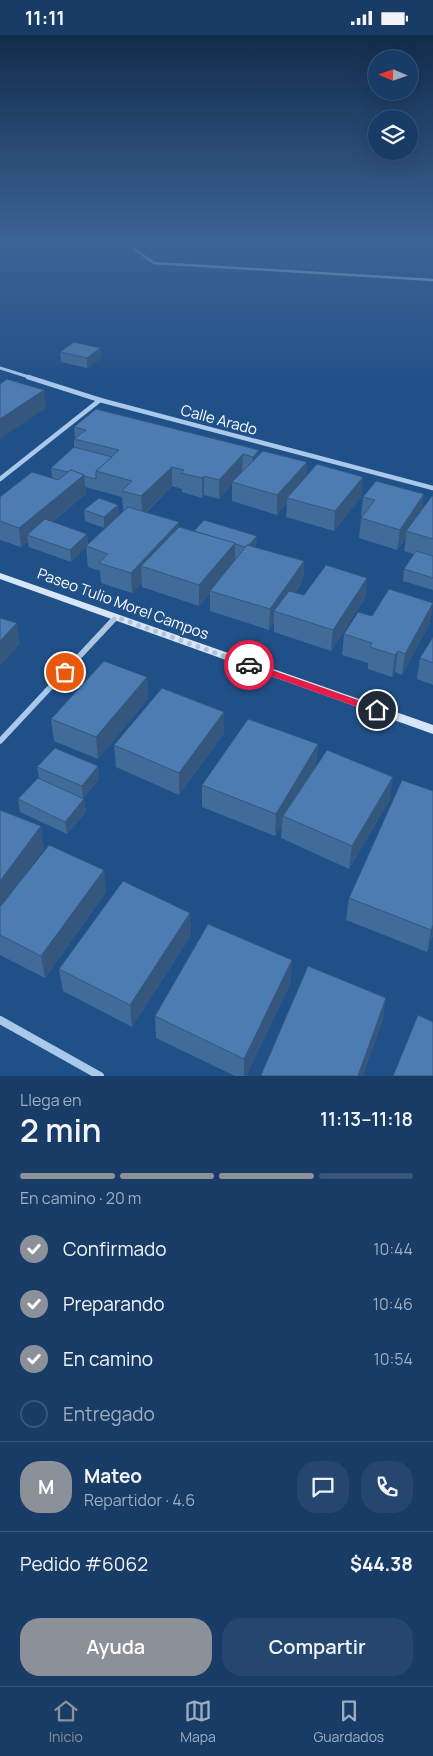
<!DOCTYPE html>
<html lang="es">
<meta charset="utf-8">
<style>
body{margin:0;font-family:Manrope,sans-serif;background:#25476f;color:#f1f3f6;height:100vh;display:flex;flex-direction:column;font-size:19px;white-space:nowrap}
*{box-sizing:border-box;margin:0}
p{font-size:16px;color:#9fadbf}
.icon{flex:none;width:28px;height:28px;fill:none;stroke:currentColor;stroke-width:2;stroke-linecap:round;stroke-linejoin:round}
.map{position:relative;height:1041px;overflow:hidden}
.side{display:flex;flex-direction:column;background:#183c66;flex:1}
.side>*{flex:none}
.needle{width:32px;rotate:272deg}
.fabs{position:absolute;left:368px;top:15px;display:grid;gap:10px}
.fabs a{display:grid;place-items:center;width:50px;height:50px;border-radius:50%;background:#183c66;box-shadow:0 5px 20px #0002,0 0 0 1px #36567a;font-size:25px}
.pin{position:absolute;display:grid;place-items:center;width:42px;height:42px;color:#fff;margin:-21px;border:2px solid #fff;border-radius:50%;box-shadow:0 1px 5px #0007}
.courier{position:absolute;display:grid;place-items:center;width:50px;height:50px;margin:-25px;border:4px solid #e11d48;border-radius:50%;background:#fff;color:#222;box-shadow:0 1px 6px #0007}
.head em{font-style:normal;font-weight:600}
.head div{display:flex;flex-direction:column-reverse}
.head{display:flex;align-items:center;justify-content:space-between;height:85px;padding:0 20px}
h1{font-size:32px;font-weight:600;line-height:38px}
.bar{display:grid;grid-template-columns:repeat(4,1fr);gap:8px 5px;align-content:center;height:60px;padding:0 20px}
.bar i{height:6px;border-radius:4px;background:#36567a}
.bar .active{background:#8c9099}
.bar p{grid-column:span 4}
.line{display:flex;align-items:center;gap:12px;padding:0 20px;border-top:1px solid #36567a}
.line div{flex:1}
.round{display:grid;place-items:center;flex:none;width:52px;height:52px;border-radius:20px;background:#25476f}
ol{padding:0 20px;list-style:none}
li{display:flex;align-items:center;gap:15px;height:55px}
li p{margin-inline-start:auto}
li .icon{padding:5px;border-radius:50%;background:#8c9099;color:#fff;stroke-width:4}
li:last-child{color:#9fadbf}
li i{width:28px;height:28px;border:2px solid #36567a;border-radius:50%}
.cta{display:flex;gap:10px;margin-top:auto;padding:10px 20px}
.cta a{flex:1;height:58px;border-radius:20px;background:#8c9099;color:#fff;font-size:20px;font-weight:600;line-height:58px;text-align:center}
.cta a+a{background:#25476f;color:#f1f3f6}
.status{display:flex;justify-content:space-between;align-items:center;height:35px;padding:0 25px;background:#183c66;direction:ltr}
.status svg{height:14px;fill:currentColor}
.tabs{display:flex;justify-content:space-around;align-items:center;height:70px;border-top:1px solid #36567a;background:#183c66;font-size:14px;color:#9fadbf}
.tabs a{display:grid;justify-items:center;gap:2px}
.tabs .active{color:#8c9099}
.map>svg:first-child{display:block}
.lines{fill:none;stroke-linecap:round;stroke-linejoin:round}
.lane{stroke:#aac9ea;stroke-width:2.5}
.street-far3{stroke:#aac9ea;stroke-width:3}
.street-far2{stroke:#aac9ea;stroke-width:4.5}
.street-far1{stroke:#aac9ea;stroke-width:5.5}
.street{stroke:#aac9ea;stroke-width:8}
.secondary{fill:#d6e6f8;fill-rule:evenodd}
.wall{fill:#416b99;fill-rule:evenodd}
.shaded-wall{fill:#35577d}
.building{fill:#4c7cb2;stroke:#35577d}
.route{fill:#e11d48}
.done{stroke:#b1c2d5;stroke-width:5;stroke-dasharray:0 9}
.labels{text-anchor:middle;stroke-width:5;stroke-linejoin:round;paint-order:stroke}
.street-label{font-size:15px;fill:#fff;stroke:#205088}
</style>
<div class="status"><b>11:11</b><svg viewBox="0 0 49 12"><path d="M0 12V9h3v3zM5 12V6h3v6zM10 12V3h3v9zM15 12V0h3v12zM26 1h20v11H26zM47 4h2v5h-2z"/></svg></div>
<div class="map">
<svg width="433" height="1041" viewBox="0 0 433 1041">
<rect width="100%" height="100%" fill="#205088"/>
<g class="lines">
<path class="lane" d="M139,207L134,214L154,228L433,245"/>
<path class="street-far3" d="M0,333L32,343"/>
<g class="street-far2">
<path d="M28,342L100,365L433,453"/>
<path d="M0,444L100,365"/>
</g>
<path class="street-far1" d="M0,706L116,582"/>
<path class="street" d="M0,985L100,1041"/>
<path class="secondary" d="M0,538L433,690V699L0,544Z"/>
</g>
<g class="wall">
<path d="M100,313L101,323L87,333L61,327L60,317Z"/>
<path d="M74,392L307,427L306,441L362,461L334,496L286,482L287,468L277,480L232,466V449L219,464L204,460L202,463L182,457V454L172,451L146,478L179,487V492L304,526L303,546L295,558L304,560L367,543L365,563L331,616L274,597V588L269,595L210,576V558L199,571L142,552V548L132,558L101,548L100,536L88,532L86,512L71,527L29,512L28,507L21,512L0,505V462L52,443L51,433L74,412V404L75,403ZM85,452L122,462L123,475L124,476L119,481L118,470L84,475L85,486L104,493L116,483L88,510L87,499L52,487L86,459Z"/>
<path d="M433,461V555L403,546L404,534L414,519L404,516L406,503L397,515L359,503L361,483L362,482L361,481L363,462L422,474Z"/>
<path d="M372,581L430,588L402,640L395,637L392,642L368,634V628L342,620L344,599Z"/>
<path d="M433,602V650L417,644L420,623Z"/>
<path d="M147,642L148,664L98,724L54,706L51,684Z"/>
<path d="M224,677V698L179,760L116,732L114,710Z"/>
<path d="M318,709L316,731L390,764L349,834L281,803L282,790L275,801L202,772V750Z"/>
<path d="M98,731L99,744L83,764H84L86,777L67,799L20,777L18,764L39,743L37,732Z"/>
<path d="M433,756V900L427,917L346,885L349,863Z"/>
<path d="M0,775L44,813L16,852L106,857L45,943L0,920Z"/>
<path d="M190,878L191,900L132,992L63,956L59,934Z"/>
<path d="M291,947L246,1041H235L156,1003L155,981Z"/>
</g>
<g class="shaded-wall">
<path d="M100,313L101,323L87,333V323Z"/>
<path d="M44,355L46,373L0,404V384Z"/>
<path d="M259,415L258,434L252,441L253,422Z"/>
<path d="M243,419L242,438L232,447V449L219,464V445Z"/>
<path d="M307,427L306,446L287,463V468L277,480V460Z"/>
<path d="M172,432V451L142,481L141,461Z"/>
<path d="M84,440L86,459L33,502L27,500L28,507L21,512L19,493Z"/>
<path d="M204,441V460L202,463V443Z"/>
<path d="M363,442L362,461L334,496L335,476Z"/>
<path d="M424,459L422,479L406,496V503L397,515L400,495Z"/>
<path d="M118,470L119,481L104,493V482Z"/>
<path d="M179,487L180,507L141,531L142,548L132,558L131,538Z"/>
<path d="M87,499L88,511L71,527L70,515Z"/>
<path d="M257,501L256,512L246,513Z"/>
<path d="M235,508V528L210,556V558L199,571V550Z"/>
<path d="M304,526L303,546L281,578L274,576V588L269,595L270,574Z"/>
<path d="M367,543L365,563L331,616L333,595Z"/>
<path d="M433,568L430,588L402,640L405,619Z"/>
<path d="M17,588L20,609L0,631V606Z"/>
<path d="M398,616L395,637L392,642L395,620Z"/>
<path d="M147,642L148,664L98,724L96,702Z"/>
<path d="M224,677V698L179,760V738Z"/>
<path d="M318,709L316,731L283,781L282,790L275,801L276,779Z"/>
<path d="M98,731L99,744L83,764L82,751Z"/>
<path d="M393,742L390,764L349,834L352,811Z"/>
<path d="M84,764L86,777L67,799L65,787Z"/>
<path d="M41,791L44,813L0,874V846Z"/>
<path d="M104,835L106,857L45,943L41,921Z"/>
<path d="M190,878L191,900L132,992L130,970Z"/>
<path d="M433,890V900L427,917L431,895Z"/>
<path d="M292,925L291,947L246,1041H244V1024Z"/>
<path d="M386,963L383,985L363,1041H358Z"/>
</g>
<g class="building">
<path d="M74,307L100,313L87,323L60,317Z"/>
<path d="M7,344L44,355L0,384V349Z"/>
<path d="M96,374L259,415L253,422L243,419L219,445L204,441L202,443L181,438L184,435L172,432L141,461L122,456L132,446L96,436L119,415L74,404L86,395L74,392Z"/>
<path d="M74,412L112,422L96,436V444L84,441V440L71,435L68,437L51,433Z"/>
<path d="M263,416L307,427L277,460L232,447Z"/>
<path d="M317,429L363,442L335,476L287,463Z"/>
<path d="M71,435L84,440L19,493L0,486V462L32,437L58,445Z"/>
<path d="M376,446L424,459L400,495L361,483L375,465L363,462Z"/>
<path d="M432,461H433V504L406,496Z"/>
<path d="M99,463L118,470L104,482L84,475Z"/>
<path d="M128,472L179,487L131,538L99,528L108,519L86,511Z"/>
<path d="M45,484L87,499L70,515L27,500Z"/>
<path d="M204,485L257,501L249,510H247L245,512L194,496Z"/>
<path d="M179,492L235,508L199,550L141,531Z"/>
<path d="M247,510L304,526L270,574L210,556Z"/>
<path d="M416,516L433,521V543L404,534Z"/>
<path d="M326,530L367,543L333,595L274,576L289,556L304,560Z"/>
<path d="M389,554L433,568L405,619L398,616L395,620L370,612L372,608L344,599L358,577L372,581Z"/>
<path d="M0,583L17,588L0,606Z"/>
<path d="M433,602V628L420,623Z"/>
<path d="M104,626L147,642L96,702L51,684Z"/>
<path d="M162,653L224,677L179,738L114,710Z"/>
<path d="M248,684L318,709L276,779L202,750Z"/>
<path d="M55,713L98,731L82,751L37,732Z"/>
<path d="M327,715L393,742L352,811L283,781Z"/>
<path d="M38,743L84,764L65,787L18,764Z"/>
<path d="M402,745L433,756V890L431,895L349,863Z"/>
<path d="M0,775L41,791L0,846Z"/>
<path d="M49,810L104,835L41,921L0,900V872Z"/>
<path d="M123,846L190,878L130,970L59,934Z"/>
<path d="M208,889L292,925L244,1024L155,981Z"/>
<path d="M308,931L386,963L358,1041H262L261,1040Z"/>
<path d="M418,980L433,987V1041H393Z"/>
</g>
<linearGradient id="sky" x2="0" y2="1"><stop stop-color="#122c4b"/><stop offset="0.59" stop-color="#3c6496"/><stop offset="1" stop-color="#3c6496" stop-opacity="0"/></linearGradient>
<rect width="433" height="353" fill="url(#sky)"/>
<path class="route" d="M249,627L381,673L382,675L381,678H374L246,632L245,630Z"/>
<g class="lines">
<path class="done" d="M65,637L116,582L249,630"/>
</g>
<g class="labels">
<g class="street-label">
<text transform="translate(219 385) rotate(15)" y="5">Calle Arado</text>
<text transform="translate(123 569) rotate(20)" y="5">Paseo Tulio Morel Campos</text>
</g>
</g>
</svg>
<div class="fabs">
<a><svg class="needle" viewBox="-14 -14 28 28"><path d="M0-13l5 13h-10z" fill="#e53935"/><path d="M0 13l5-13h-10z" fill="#9fadbf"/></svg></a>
<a><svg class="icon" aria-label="layers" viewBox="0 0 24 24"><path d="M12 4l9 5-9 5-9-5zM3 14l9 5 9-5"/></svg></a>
</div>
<div class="pin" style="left:65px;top:637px;background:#ea580c"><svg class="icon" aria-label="bag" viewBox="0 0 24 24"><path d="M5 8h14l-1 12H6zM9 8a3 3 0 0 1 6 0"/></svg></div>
<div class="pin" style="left:377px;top:675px;background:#1f2937"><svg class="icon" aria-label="home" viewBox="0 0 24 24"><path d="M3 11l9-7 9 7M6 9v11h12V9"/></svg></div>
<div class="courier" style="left:249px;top:630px"><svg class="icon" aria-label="car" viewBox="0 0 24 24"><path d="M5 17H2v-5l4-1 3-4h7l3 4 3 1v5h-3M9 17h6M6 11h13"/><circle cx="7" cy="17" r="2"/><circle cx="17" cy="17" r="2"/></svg></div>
</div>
<section class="side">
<div class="head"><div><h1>2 min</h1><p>Llega en</p></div><em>11:13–11:18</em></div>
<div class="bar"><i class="active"></i><i class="active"></i><i class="active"></i><i></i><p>En camino · 20 m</p></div>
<ol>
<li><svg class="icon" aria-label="check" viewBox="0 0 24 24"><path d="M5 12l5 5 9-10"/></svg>Confirmado<p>10:44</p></li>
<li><svg class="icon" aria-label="check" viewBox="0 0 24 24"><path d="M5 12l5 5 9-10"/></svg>Preparando<p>10:46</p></li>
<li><svg class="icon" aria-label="check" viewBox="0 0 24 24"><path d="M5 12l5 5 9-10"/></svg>En camino<p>10:54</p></li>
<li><i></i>Entregado</li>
</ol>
<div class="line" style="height:90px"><b class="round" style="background:#8c9099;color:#fff">M</b><div><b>Mateo</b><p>Repartidor · 4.6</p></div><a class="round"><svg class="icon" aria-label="chat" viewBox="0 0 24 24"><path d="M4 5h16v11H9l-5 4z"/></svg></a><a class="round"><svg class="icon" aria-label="phone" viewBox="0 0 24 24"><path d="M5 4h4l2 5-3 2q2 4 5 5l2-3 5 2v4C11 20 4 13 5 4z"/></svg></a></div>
<div class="line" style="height:65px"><div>Pedido #6062</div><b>$44.38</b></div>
<div class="cta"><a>Ayuda</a><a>Compartir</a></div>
</section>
<nav class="tabs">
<a class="active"><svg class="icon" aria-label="home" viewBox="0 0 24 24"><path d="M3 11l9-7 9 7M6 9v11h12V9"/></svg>Inicio</a>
<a><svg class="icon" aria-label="map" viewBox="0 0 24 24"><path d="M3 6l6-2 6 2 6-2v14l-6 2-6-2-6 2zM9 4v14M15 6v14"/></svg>Mapa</a>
<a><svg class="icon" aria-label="saved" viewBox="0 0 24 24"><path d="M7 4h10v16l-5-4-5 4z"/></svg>Guardados</a>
</nav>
